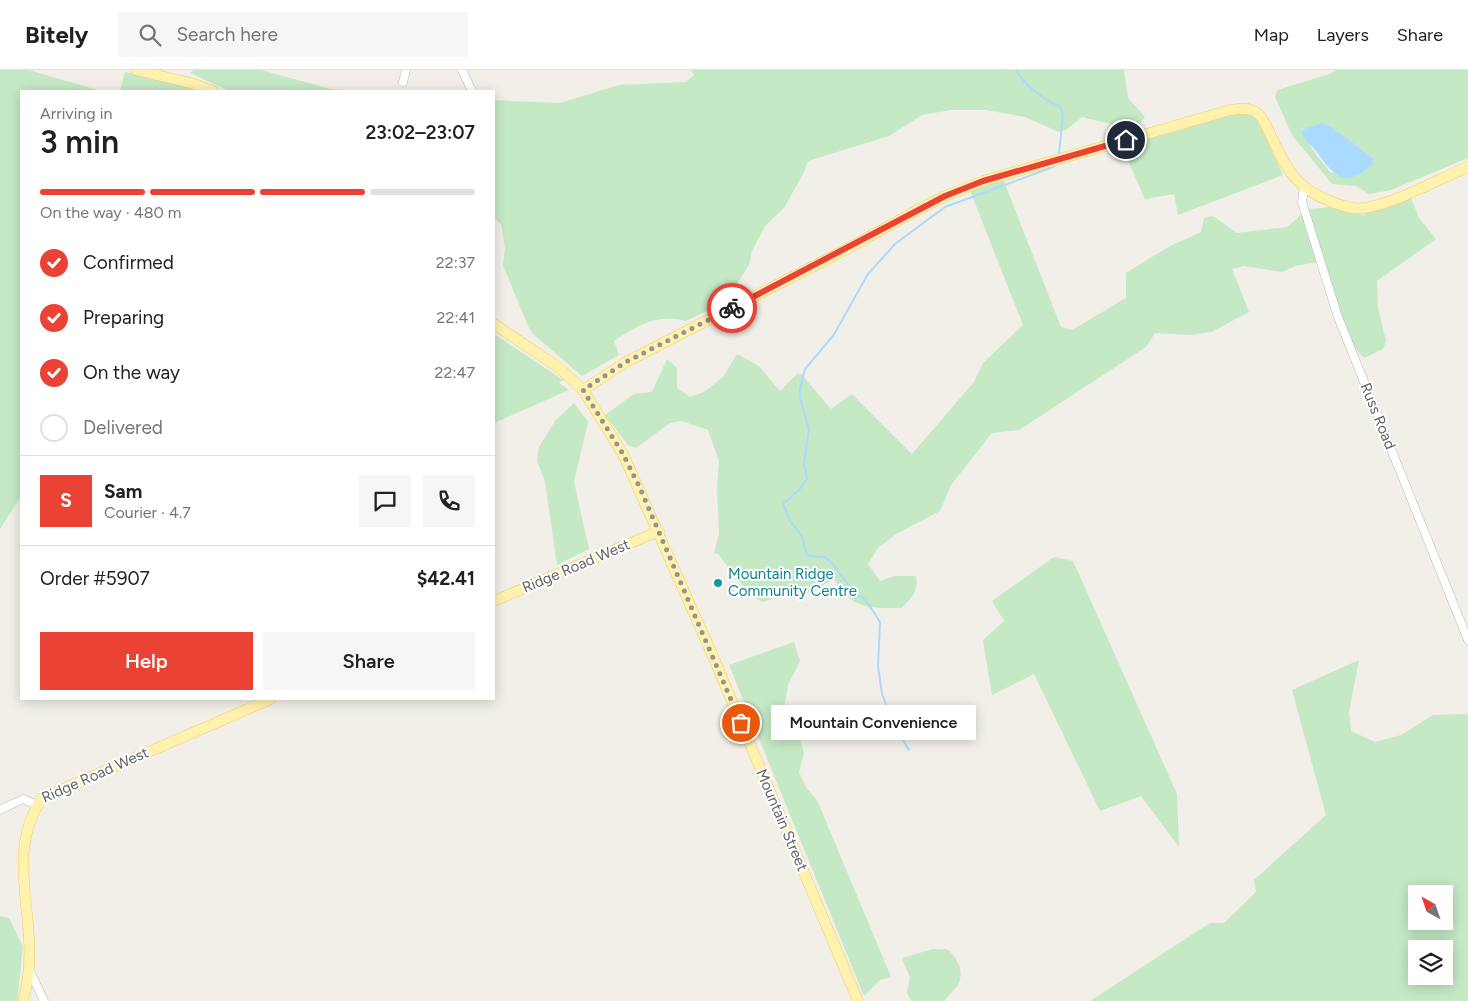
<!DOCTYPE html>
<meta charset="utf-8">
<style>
body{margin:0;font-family:Figtree,sans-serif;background:#f6f6f6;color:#202124;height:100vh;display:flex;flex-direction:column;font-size:19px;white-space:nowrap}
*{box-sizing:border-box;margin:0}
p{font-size:16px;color:#757577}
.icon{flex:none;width:28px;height:28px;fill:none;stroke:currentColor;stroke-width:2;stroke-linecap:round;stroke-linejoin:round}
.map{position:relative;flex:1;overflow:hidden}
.drawer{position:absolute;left:20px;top:20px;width:475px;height:610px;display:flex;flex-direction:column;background:#fff;border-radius:0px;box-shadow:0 2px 12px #0003}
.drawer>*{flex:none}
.needle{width:32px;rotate:320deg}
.controls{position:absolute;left:1408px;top:815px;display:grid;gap:10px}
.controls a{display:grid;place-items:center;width:45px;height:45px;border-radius:0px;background:#fff;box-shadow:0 2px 12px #0003;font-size:25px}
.pin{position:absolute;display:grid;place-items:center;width:42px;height:42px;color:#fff;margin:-21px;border:2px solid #fff;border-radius:50%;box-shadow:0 1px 5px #0007}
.courier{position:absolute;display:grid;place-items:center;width:50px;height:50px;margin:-25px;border:4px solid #ea4335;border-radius:50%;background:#fff;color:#222;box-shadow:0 1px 6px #0007}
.bubble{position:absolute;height:35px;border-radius:0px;background:#fff;box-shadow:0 2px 12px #0003;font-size:16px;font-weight:600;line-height:35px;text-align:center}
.summary em{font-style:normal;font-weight:600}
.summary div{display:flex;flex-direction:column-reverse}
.summary{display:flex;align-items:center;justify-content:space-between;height:85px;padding:0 20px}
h1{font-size:32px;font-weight:600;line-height:38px}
.bar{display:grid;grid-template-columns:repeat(4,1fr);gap:8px 5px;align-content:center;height:60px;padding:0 20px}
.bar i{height:6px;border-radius:4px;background:#e0e0e0}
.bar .current{background:#ea4335}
.bar p{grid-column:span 4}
.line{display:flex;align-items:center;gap:12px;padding:0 20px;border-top:1px solid #e0e0e0}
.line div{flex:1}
.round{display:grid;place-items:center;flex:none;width:52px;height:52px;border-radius:0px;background:#f6f6f6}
ol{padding:0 20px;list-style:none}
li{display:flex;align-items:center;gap:15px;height:55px}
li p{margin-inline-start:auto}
li .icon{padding:5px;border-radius:50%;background:#ea4335;color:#fff;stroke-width:4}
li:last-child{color:#757577}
li i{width:28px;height:28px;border:2px solid #e0e0e0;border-radius:50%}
.action{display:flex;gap:10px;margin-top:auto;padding:10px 20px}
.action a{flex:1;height:58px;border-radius:0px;background:#ea4335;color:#fff;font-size:20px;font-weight:600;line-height:58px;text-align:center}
.action a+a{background:#f6f6f6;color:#202124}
header{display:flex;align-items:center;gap:30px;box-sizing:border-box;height:70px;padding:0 25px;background:#fff;border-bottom:1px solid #e0e0e0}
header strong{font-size:24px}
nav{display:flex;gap:28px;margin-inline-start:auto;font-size:18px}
.search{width:350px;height:45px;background:#f6f6f6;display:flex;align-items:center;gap:12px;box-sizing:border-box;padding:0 18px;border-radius:0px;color:#757577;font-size:19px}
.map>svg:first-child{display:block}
.green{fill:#c5e8c5;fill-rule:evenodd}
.water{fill:#aadaff}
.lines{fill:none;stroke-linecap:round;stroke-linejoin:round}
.stream{stroke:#aadaff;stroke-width:2}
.minor-casing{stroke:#b5b8bc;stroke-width:9}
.major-casing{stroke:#f2c960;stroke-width:11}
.minor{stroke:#fff;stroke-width:8}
.major{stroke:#fff2af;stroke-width:10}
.done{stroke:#929495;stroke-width:5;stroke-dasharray:0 9}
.route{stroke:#ea4335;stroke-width:6}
.culture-dot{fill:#0f9aa8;stroke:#fff;stroke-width:2}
.labels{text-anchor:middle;stroke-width:4;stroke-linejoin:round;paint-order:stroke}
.street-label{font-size:15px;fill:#5f6368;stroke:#fff}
.culture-label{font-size:15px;fill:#0d838f;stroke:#fff;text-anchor:start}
</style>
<header>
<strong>Bitely</strong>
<div class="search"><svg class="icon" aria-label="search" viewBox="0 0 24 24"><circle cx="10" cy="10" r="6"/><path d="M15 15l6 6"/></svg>Search here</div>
<nav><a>Map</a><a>Layers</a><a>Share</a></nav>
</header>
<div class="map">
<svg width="1468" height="931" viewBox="0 0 1468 931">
<rect width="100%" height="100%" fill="#f1efe8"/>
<g class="green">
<path d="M0,0H29L101,21H21V426L0,459Z"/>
<path d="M194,0H261L331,19L356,21H229L190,3Z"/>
<path d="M691,0H1124L1128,28L1145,47L1138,56L1131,59L1082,47L1066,60L1059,62L1025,47L986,40H951L922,45L889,66L808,91L804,102L784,138L765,156L752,181L749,195L725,232L686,251C657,243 637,256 614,271L619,285L582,306L533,264L528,256L503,195L505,178L501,154L494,148V30L560,33L619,15L686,12L694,5Z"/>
<path d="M1337,0H1468V88L1391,120L1369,124L1356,116L1332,114L1292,65L1275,27L1277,20L1330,4ZM1320,53C1340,61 1355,76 1373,88L1374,93L1353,107L1330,102C1320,89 1306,75 1304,59Z"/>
<path d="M125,2L177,14L196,21H120Z"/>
<path d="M1239,43L1256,46L1283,105L1178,145L1174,124L1145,129L1122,77Z"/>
<path d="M1003,109L1061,257L1072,260L1126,228V203L1170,176L1201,162L1204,148L1213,146L1237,163L1287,157L1308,139L1332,137L1363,145L1399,130L1411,128L1419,148L1436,169L1377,211L1378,238L1386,271L1383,279L1364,288C1340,264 1330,224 1318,192L1295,196L1282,202L1244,196L1232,199L1249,242L1211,262L1190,265L1155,263L1146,277L1019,360L992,363L951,415L940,441L896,464L878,478L868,494L880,511L895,506H916C919,521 912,527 902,538C868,538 853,540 834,509L806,524H787L763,532L751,526L718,484L714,483L719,464L717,417L719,391L708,360L682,351L670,353L636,378L628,375L605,345L634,324L652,322L667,289L677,298V318L690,327L704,322L723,307L737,284L759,296L780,321L798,303L801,304L831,339L852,324L912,384L974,312L983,293L1023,255L969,118Z"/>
<path d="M494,264L563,310L559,313L569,320L494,353Z"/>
<path d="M574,333L588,352L574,412L589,479L557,495L545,411L537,391L539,377L555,351Z"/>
<path d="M1054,487L1073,491L1177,724L1179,777L1141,726L1100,741L1034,604L992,625L983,570L1004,551L992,531Z"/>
<path d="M794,572L800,591L788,615L784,639L798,662L804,683L799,702L806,717L817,730L891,907L880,910L864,926L729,595Z"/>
<path d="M1359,590L1349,642L1351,661L1375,672L1401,665L1433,645L1468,644V931H1090L1210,853H1224L1256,822L1254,810L1326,745L1292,620ZM1416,824H1444V851H1416ZM1416,879H1444V906H1416Z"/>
<path d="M0,846L9,848L23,877L17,931H0Z"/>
<path d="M933,879H946C957,885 965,902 958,915C954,921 948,924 945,931H911L907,922L910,908L902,888Z"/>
</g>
<path class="water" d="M1320,53C1334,55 1359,79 1373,88L1374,93C1346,119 1335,108 1316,81C1311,75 1305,71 1302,63L1304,59Z"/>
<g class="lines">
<g class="stream">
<path d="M1016,0C1024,15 1045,31 1060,36L1063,45L1059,84"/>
<path d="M909,680L892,651L882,624L878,596L880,552L871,538L862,527L856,525L832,493L825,487L809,486L806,483L802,466L790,451L783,434L799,420L807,409L804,394L809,359L800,328V319L805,299L833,266L868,204L895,174L945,137L1053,97"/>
</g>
<g class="minor-casing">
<g id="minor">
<path d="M462,0L472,21"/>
<path d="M403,12L406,0"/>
<path d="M1304,118L1302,132L1338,247L1468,570"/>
<path d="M0,740L23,729L33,733"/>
<path d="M29,899L44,931"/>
</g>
</g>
<g class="major-casing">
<g id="major">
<path d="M136,0L194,14L213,21"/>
<path d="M494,254L558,297L583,320L623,384L712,584L858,931"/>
<path d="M583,320L626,292L847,179L921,138L945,126L983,111L1230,40C1238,39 1248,37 1256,42C1263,47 1266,56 1270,64C1286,98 1295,118 1332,132C1342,136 1354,140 1365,138C1399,132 1436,110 1468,97"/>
<path d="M494,531L659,461"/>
<path d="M23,931C45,855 0,791 42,728L271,629"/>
</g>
</g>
<use href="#minor" class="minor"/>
<use href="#major" class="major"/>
</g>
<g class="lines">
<path class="done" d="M732,238L626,292L583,320L623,384L640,418L741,653"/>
<path class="route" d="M732,238L945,126L983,111L1126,70"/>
</g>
<circle class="culture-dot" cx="718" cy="513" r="5"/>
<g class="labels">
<g class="street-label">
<text transform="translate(1378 346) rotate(68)" y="5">Russ Road</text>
<text transform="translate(576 496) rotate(-23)" y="5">Ridge Road West</text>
<text transform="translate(95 705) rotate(-24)" y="5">Ridge Road West</text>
<text transform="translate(782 750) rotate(67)" y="5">Mountain Street</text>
</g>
<g class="culture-label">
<text x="728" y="509">Mountain Ridge<tspan x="728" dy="17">Community Centre</tspan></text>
</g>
</g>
</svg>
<div class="controls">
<a><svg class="needle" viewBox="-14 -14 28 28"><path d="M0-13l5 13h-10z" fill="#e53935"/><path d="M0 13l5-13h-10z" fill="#757577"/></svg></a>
<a><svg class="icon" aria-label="layers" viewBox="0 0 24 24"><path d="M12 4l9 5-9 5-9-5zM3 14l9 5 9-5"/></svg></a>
</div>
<div class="pin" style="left:741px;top:653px;background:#ea580c"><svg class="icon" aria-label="bag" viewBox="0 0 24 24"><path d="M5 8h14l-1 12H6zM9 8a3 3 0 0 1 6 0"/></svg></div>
<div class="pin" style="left:1126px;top:70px;background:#1f2937"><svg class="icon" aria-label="home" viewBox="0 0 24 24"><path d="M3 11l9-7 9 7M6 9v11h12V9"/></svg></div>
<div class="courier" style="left:732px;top:238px"><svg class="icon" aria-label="bike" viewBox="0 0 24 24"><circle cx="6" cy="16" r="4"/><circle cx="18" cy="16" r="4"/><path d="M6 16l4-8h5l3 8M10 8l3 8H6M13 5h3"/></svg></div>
<div class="bubble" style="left:771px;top:635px;width:205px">Mountain Convenience</div>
<section class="drawer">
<div class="summary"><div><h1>3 min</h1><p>Arriving in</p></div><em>23:02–23:07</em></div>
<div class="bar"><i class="current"></i><i class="current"></i><i class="current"></i><i></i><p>On the way · 480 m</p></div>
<ol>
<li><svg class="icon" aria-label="check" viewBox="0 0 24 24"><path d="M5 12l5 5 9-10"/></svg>Confirmed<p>22:37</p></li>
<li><svg class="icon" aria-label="check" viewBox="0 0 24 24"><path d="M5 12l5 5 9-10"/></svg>Preparing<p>22:41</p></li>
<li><svg class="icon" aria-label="check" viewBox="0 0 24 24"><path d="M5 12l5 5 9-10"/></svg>On the way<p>22:47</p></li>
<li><i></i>Delivered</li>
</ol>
<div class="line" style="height:90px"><b class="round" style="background:#ea4335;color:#fff">S</b><div><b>Sam</b><p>Courier · 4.7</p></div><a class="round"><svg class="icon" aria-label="chat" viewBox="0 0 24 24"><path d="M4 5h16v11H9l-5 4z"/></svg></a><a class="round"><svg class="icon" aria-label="phone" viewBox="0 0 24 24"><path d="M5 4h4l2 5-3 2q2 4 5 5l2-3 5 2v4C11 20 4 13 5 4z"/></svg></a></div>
<div class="line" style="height:65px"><div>Order #5907</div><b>$42.41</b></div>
<div class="action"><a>Help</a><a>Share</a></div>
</section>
</div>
